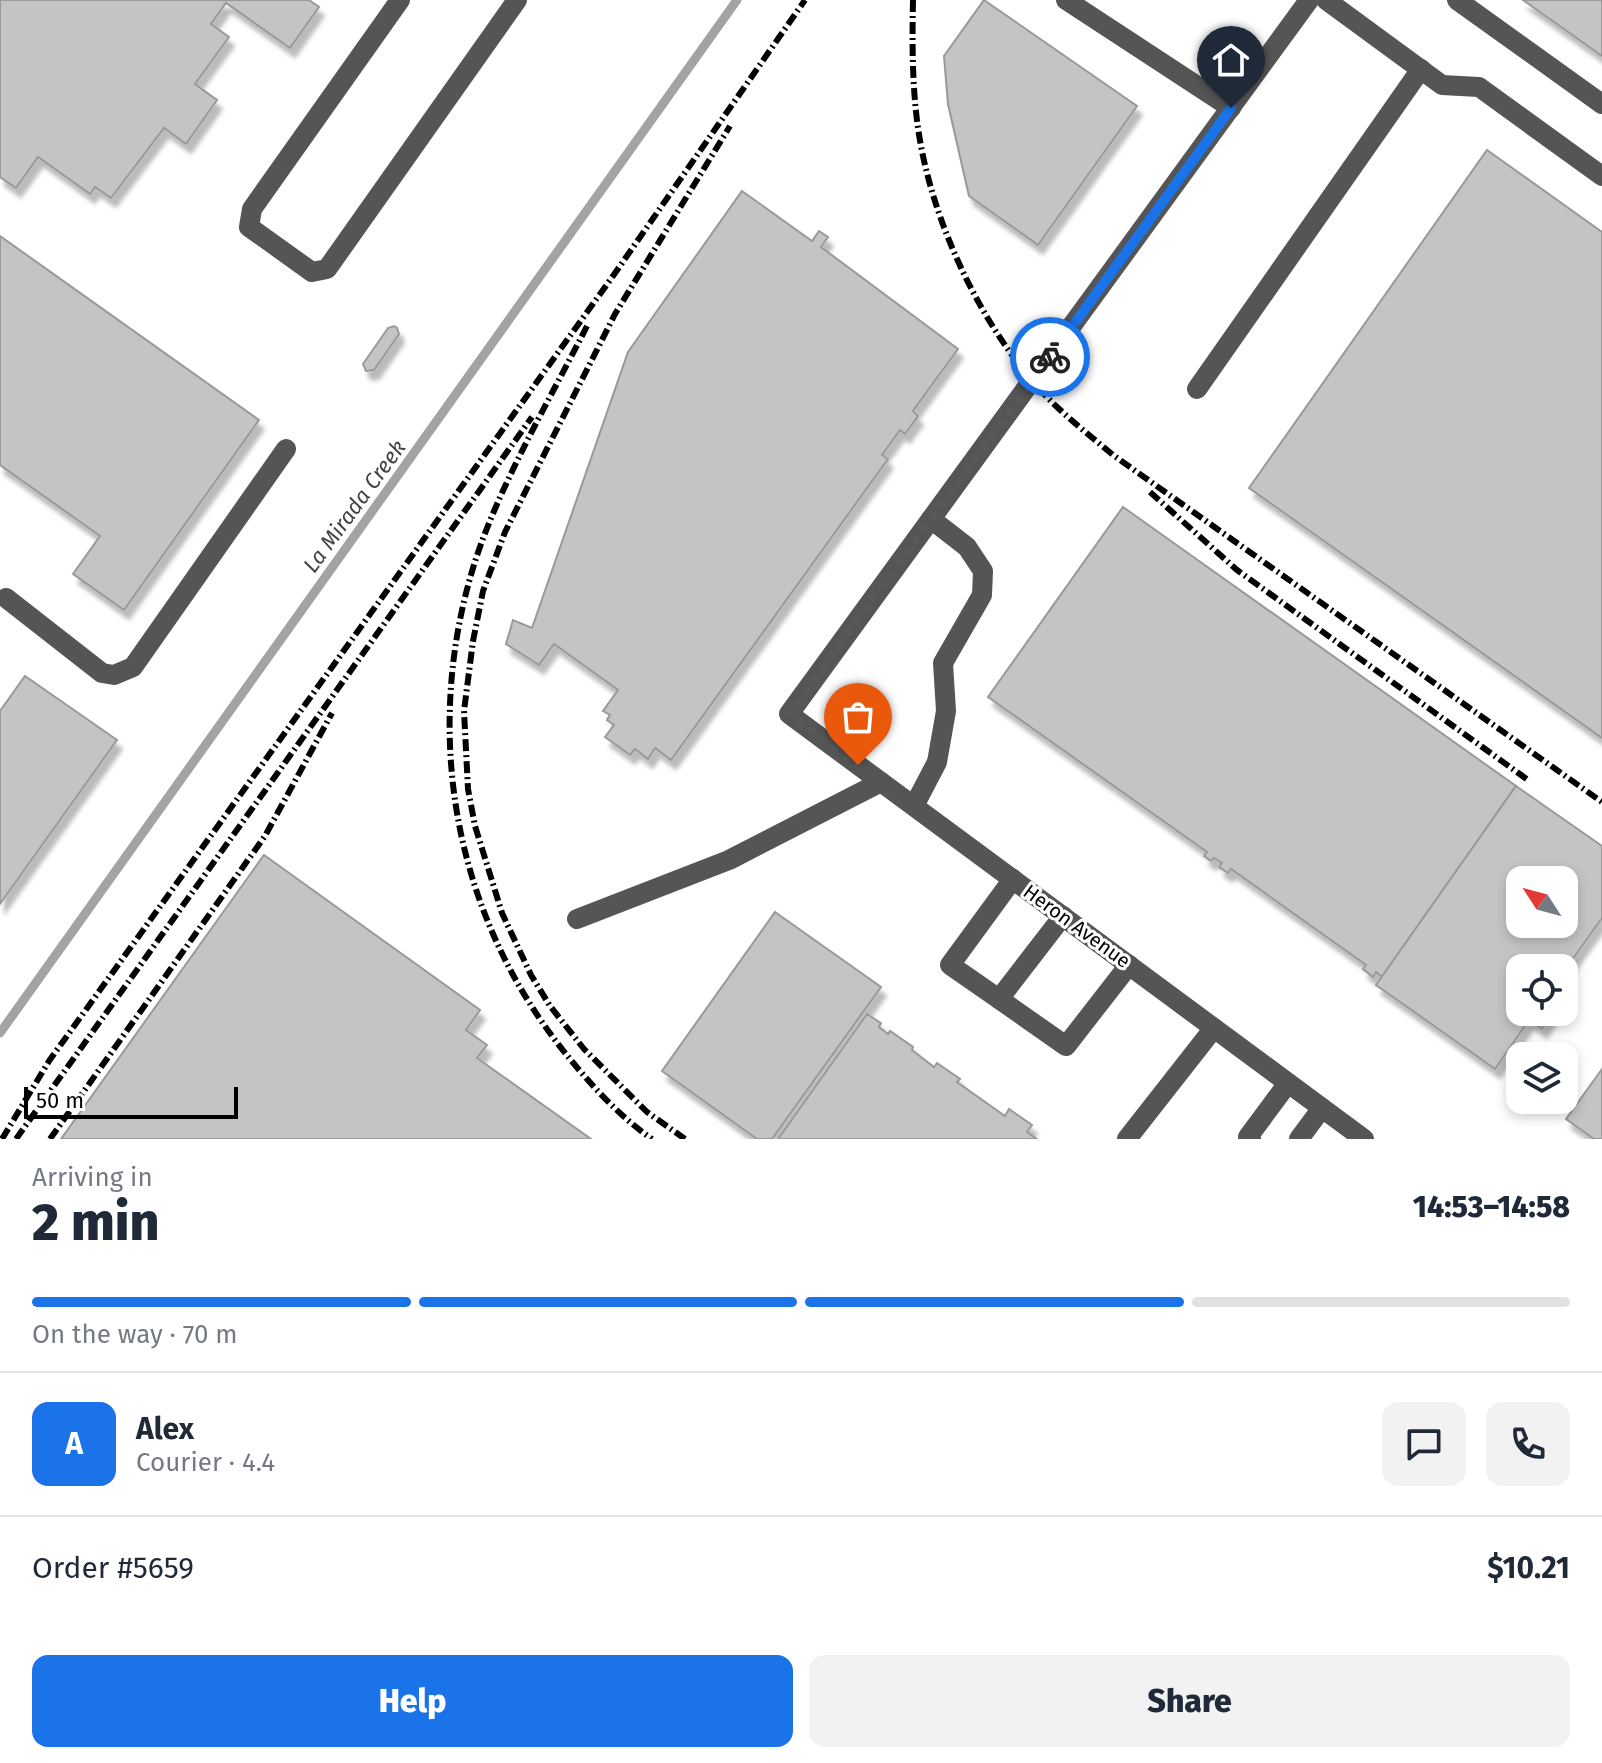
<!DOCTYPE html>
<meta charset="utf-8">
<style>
body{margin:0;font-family:"Fira Sans",sans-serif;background:#f2f2f3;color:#1f2937;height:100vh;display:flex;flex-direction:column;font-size:30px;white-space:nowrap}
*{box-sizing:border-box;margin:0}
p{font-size:26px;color:#747a83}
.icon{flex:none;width:44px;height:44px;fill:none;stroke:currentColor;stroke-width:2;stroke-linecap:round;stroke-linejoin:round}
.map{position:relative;height:1139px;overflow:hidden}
.details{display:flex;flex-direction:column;background:#fff;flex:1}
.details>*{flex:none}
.needle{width:52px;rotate:306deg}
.controls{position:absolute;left:1506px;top:866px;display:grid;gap:16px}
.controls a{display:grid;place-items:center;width:72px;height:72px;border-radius:16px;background:#fff;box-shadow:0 4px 12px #0003;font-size:40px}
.scale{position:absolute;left:24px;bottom:20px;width:214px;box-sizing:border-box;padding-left:8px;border:4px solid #000;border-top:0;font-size:22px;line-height:28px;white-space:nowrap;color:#000;-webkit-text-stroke:6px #fff;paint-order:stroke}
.pin{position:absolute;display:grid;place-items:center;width:68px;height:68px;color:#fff;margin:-82px -34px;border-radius:50% 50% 50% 0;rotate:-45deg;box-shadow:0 0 8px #0007}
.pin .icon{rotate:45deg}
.courier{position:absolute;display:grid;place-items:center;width:80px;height:80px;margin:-40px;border:6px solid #1a73e8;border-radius:50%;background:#fff;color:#222;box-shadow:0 2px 10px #0007}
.summary em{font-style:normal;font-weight:800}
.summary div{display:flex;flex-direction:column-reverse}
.summary{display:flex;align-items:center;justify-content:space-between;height:136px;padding:0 32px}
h1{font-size:52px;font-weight:800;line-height:60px}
.bar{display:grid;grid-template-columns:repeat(4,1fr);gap:12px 8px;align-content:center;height:96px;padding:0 32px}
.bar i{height:10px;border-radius:6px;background:#e0e1e3}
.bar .on{background:#1a73e8}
.bar p{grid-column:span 4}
.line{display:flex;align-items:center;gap:20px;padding:0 32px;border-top:2px solid #e0e1e3}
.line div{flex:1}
.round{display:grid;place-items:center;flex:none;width:84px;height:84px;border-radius:16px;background:#f2f2f3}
.primary-button{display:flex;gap:16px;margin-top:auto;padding:16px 32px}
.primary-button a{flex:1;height:92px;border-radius:16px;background:#1a73e8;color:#fff;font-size:32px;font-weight:800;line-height:92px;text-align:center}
.primary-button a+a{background:#f2f2f3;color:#1f2937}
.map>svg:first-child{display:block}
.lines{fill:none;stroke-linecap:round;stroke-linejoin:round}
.stream{stroke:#a3a3a3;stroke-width:9}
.building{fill:#c4c4c4;stroke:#999;stroke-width:2;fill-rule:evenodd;filter:url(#shadow)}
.minor{stroke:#555;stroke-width:20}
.rail{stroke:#000;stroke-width:6;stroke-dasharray:12 4 2 4;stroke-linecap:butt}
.done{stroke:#595959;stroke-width:8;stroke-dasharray:0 14.4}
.route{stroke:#1a73e8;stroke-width:10}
.labels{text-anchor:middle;stroke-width:6;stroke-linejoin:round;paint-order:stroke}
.street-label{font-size:20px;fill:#000;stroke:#fff}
.water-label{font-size:22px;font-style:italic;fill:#444;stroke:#fff}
</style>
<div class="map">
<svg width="1602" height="1139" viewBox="0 0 1602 1139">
<defs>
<filter id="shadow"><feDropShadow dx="5" dy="9" stdDeviation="2" flood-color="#0004"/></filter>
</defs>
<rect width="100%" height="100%" fill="#fff"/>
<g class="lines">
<path class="stream" d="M0,1033L737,0"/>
</g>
<g class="building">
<path d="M0,0H309L319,7L290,48L226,3L211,24L229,37L195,84L217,100L186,144L164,128L111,198L95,187L90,194L38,157L16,188L0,177Z"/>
<path d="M984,0L1137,106L1038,245L969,196L948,104L944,56Z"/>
<path d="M1523,0H1602V56Z"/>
<path d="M1487,150L1602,232V738L1249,488Z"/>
<path d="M742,191L812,241L819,231L828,237L821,247L958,349L913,411L918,416L905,434L900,430L882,455L888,459L671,760L655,748L648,759L635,749L630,755L605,737L614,725L607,720L610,715L603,711L618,690L554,644L539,665L506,644L513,620L532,628L628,352Z"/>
<path d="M0,236L259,420L124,610L73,574L100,536L0,465Z"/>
<path d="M394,326L397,328L399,334L374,370L366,371L363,364L388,328Z"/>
<path d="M1123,507L1516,786L1382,977L1376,972L1373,977L1363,969L1366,965L1231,869L1228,873L1219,867L1222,863L1214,858L1211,861L1204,856L1207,852L988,697Z"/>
<path d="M25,676L117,740L0,904V711Z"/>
<path d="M1516,786L1602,846V918L1564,971V968H1520V1012L1553,1013L1542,1029L1529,1020L1495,1069L1376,985ZM1520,880H1564V924H1520Z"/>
<path d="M264,855L480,1010L466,1030L487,1045L477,1058L591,1139H61Z"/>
<path d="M775,912L881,987L772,1139H757L662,1071Z"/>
<path d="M867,1014L881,1023L879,1027L888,1034L890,1031L913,1047L912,1050L934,1067L937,1063L960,1079L957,1082L1005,1116L1009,1109L1032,1125L1027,1132L1037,1139H778Z"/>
<path d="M1602,1069V1139H1594L1566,1119Z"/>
</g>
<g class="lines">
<g class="minor">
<path d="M400,0L252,209L249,227L312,272L327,269L517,0"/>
<path d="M1066,0L1231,108"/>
<path d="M1309,0L789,714L1364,1139"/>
<path d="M1326,0L1442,85L1479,87L1602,176"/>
<path d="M1457,0L1602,104"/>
<path d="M1197,389L1421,69"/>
<path d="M6,598L102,673L114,675L133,667L286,449"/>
<path d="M914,806L937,762L946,711L943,663L982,595L983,571L967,547L931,519"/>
<path d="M1013,879L950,965L999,999L1063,916"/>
<path d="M577,919L729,860L881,782"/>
<path d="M999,999L1066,1046L1129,965"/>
<path d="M1127,1139L1214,1028"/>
<path d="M1251,1139L1248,1137L1288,1083"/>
<path d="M1299,1139L1322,1108"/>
</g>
<g class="rail">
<path d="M913,0C912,49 912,98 921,146C938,237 990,343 1057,407C1075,424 1094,439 1113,455L1602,802"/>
<path d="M587,326C549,401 497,489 473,568C422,736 455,917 566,1054C591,1085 619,1116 652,1139"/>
<path d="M1150,492L1237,570L1528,780"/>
<path d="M2,1139L49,1061L613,276L805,0"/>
<path d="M16,1139L532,417"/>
<path d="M50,1139L265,836L332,713"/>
<path d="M685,1139L647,1112L584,1049L550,1006L531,975L502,913L475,826L468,789L464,711L473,641L483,591L505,532L615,314L730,126"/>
</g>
</g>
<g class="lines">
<path class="done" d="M858,765L789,714L1050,357"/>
<path class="route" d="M1050,357L1231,108"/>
</g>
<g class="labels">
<g class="street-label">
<text transform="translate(1077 926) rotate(36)" y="7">Heron Avenue</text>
</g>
<g class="water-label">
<text transform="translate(354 506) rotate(-54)" y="8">La Mirada Creek</text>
</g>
</g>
</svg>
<div class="controls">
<a><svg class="needle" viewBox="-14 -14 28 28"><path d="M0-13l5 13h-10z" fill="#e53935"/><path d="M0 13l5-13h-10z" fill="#747a83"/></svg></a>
<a><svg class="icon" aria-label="locate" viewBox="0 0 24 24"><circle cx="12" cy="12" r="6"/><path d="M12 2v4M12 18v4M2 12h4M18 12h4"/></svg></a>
<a><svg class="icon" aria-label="layers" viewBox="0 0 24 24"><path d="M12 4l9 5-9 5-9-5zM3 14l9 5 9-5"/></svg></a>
</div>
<div class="scale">50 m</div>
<div class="pin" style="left:858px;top:765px;background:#ea580c"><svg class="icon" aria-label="bag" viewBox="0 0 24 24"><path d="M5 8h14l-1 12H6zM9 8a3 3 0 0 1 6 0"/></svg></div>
<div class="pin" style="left:1231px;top:108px;background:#1f2937"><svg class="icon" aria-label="home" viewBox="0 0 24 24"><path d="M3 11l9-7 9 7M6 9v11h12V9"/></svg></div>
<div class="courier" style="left:1050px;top:357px"><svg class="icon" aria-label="bike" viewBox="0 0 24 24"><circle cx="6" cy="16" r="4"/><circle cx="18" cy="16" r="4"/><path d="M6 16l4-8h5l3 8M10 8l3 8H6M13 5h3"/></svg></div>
</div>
<section class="details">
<div class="summary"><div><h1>2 min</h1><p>Arriving in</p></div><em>14:53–14:58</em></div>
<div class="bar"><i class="on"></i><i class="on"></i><i class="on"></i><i></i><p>On the way · 70 m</p></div>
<div class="line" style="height:144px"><b class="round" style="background:#1a73e8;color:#fff">A</b><div><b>Alex</b><p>Courier · 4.4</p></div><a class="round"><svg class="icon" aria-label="chat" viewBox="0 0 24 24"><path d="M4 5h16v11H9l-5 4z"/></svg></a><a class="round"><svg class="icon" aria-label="phone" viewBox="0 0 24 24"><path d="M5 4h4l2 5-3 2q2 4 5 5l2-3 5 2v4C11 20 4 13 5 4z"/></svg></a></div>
<div class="line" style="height:104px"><div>Order #5659</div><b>$10.21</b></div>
<div class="primary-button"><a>Help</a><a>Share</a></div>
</section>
